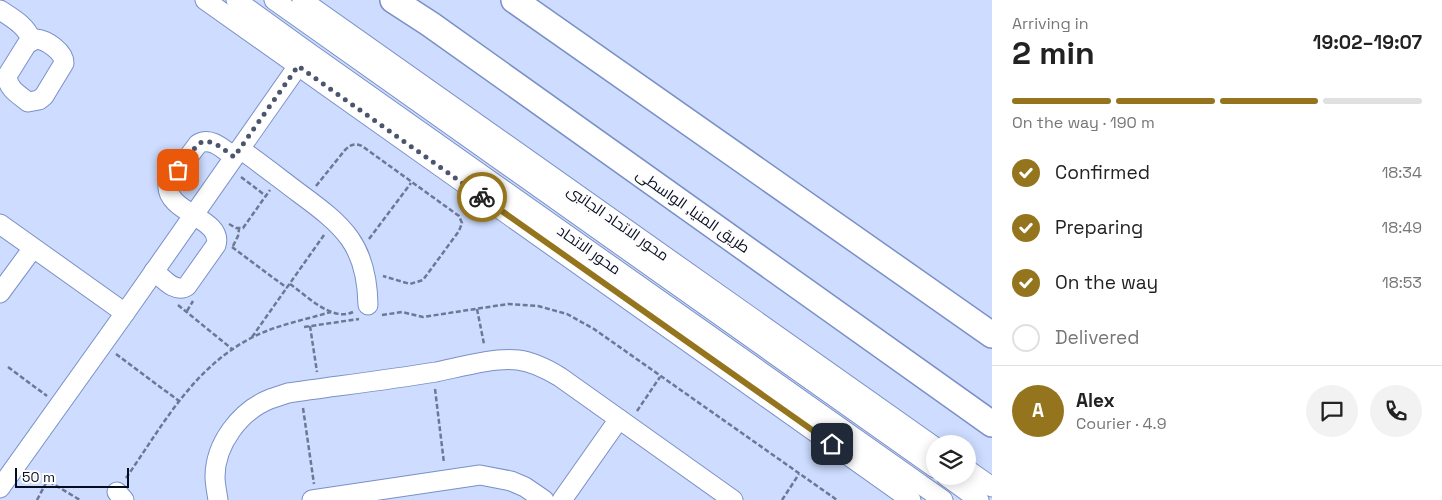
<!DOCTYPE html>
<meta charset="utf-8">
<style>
body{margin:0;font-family:"Space Grotesk",Cairo,sans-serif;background:#f2f2f2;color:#222;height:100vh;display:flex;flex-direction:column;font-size:19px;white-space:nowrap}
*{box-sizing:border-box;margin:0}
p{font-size:16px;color:#767676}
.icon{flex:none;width:28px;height:28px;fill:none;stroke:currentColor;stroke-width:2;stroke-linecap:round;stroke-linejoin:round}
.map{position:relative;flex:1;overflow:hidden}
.drawer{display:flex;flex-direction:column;background:#fff;width:450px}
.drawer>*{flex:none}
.controls{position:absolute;left:926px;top:435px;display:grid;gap:10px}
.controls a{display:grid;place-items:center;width:50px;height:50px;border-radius:50%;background:#fff;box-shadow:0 2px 12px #0003;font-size:25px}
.scale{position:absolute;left:15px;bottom:12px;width:114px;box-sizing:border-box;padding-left:5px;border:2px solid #060d20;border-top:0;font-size:14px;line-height:18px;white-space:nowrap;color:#060d20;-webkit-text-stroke:4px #fdfdfd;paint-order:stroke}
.pin{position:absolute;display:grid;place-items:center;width:42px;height:42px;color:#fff;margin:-21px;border-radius:10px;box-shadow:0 2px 8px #0006}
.courier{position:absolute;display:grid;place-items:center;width:50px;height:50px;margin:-25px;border:4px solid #94741c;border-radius:50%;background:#fff;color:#222;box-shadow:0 1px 6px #0007}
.headline em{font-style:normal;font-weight:800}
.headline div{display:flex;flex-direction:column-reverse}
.headline{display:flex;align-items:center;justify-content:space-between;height:85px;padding:0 20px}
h1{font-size:32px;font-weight:800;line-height:38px}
.bar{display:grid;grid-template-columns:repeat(4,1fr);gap:8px 5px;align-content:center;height:60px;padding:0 20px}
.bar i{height:6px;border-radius:4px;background:#e0e0e0}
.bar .selected{background:#94741c}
.bar p{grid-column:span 4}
.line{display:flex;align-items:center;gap:12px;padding:0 20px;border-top:1px solid #e0e0e0}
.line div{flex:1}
.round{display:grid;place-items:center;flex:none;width:52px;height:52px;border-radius:26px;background:#f2f2f2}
ol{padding:0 20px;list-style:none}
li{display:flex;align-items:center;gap:15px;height:55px}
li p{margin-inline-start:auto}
li .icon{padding:5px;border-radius:50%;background:#94741c;color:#fff;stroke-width:4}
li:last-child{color:#767676}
li i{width:28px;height:28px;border:2px solid #e0e0e0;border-radius:50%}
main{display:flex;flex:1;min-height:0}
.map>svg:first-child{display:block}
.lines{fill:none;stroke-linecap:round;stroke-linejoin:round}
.minor-casing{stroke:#7a90c6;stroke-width:21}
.major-casing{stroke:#7a90c6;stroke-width:28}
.path{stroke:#6d7894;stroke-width:2.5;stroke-dasharray:5 2.5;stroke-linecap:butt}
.minor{stroke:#fff;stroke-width:19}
.major{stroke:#fff;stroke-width:25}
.done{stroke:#4c556e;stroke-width:5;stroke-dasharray:0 9}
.route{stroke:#94741c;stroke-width:6}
.labels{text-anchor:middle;stroke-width:5;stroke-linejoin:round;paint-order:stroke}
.street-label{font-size:15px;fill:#060d20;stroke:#fdfdfd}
</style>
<main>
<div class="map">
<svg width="992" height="500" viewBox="0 0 992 500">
<rect width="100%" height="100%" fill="#cddcff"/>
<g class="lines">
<g class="minor-casing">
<g id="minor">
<path d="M205,0L911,500"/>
<path d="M236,0L308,52L943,500"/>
<path d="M274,0L935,468"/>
<path d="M302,0L935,447"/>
<path d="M0,10C12,18 27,26 31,40"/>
<path d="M36,39C47,40 64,52 64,63L44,96L39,100L28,102C18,94 8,89 7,76L27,44Z"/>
<path d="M240,149C260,163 279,178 299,193C344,226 367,245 368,305"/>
<path d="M0,224L125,313"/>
<path d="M154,271C163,278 175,294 187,286L216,245C224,218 165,213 168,184L198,144C211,136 224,150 234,157"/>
<path d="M0,293L33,248"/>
<path d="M968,470L992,487"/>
<path d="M946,476L979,500"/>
<path d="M0,488L125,313L305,56"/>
<path d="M117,492L124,500"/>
<path d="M218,500C217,493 215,484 215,477C215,444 240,411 270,399C276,397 282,395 288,393C337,386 387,380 436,372C460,367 495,357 518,360C534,362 547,369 560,377L733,500"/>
<path d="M312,500L480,475L511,481L525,487L544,500"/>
<path d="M562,500L619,419"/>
</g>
</g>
<g class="major-casing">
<g id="major">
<path d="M393,0L430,24L992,424"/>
<path d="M514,0L992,335"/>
</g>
</g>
<g class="path">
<path d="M241,177L266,196"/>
<path d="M316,186L345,150C351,144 355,143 362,146L459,216L462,223L459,231L423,280L410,284L383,276"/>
<path d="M229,224L236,228H243L270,190"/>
<path d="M369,239L411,183"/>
<path d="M233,246L238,236L239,229"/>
<path d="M232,247L287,288"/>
<path d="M290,284C307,296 332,322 353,312"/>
<path d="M178,305L232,349"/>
<path d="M477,309L484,344"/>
<path d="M187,311L193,301"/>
<path d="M382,315L402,312L423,317L508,304L538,306L567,314L594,329L837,500"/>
<path d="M310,326L317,372"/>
<path d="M304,327L359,319"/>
<path d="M252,337L324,235"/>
<path d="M116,354L179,401"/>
<path d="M8,367L47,396"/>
<path d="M435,389L444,463"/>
<path d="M303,408L314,484"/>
<path d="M637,411L660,377"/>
<path d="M126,478C163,425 192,369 251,338C276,325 304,320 331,312"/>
<path d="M37,500L46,483L50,482L80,500"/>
<path d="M782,500L799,474"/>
</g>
<use href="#minor" class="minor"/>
<use href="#major" class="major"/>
</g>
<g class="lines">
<path class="done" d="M178,170L198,144C211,136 224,150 234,157L298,66L482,197"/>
<path class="route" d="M482,197L832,444"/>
</g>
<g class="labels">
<g class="street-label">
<text transform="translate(693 211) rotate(35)" y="5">طريق المنيا, الواسطى</text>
<text transform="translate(618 223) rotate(35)" y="5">محور الاتحاد الجانبى</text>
<text transform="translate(589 250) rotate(35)" y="5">محور الاتحاد</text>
</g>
</g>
</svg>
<div class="controls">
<a><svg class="icon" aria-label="layers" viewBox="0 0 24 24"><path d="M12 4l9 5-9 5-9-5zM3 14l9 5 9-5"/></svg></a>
</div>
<div class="scale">50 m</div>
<div class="pin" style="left:178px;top:170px;background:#ea580c"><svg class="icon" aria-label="bag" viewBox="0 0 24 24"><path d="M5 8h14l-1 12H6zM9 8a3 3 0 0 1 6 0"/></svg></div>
<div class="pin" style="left:832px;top:444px;background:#1f2937"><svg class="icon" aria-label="home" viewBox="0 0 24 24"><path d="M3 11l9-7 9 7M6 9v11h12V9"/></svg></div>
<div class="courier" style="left:482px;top:197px"><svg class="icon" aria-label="bike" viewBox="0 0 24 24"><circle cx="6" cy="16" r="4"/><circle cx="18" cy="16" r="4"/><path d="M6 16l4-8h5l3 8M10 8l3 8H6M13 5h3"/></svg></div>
</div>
<section class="drawer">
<div class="headline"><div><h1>2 min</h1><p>Arriving in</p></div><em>19:02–19:07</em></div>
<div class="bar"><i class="selected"></i><i class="selected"></i><i class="selected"></i><i></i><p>On the way · 190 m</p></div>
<ol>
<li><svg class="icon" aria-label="check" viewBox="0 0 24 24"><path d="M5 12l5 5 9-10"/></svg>Confirmed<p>18:34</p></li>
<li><svg class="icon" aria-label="check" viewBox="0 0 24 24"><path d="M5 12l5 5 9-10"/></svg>Preparing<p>18:49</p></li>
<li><svg class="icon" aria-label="check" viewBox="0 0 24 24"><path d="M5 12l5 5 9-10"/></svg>On the way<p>18:53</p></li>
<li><i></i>Delivered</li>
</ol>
<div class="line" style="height:90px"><b class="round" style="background:#94741c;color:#fff">A</b><div><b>Alex</b><p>Courier · 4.9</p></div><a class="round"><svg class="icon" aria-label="chat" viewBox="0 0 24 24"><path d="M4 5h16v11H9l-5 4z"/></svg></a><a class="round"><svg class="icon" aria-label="phone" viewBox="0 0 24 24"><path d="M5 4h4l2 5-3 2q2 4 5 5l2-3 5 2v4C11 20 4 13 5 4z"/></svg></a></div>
</section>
</main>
